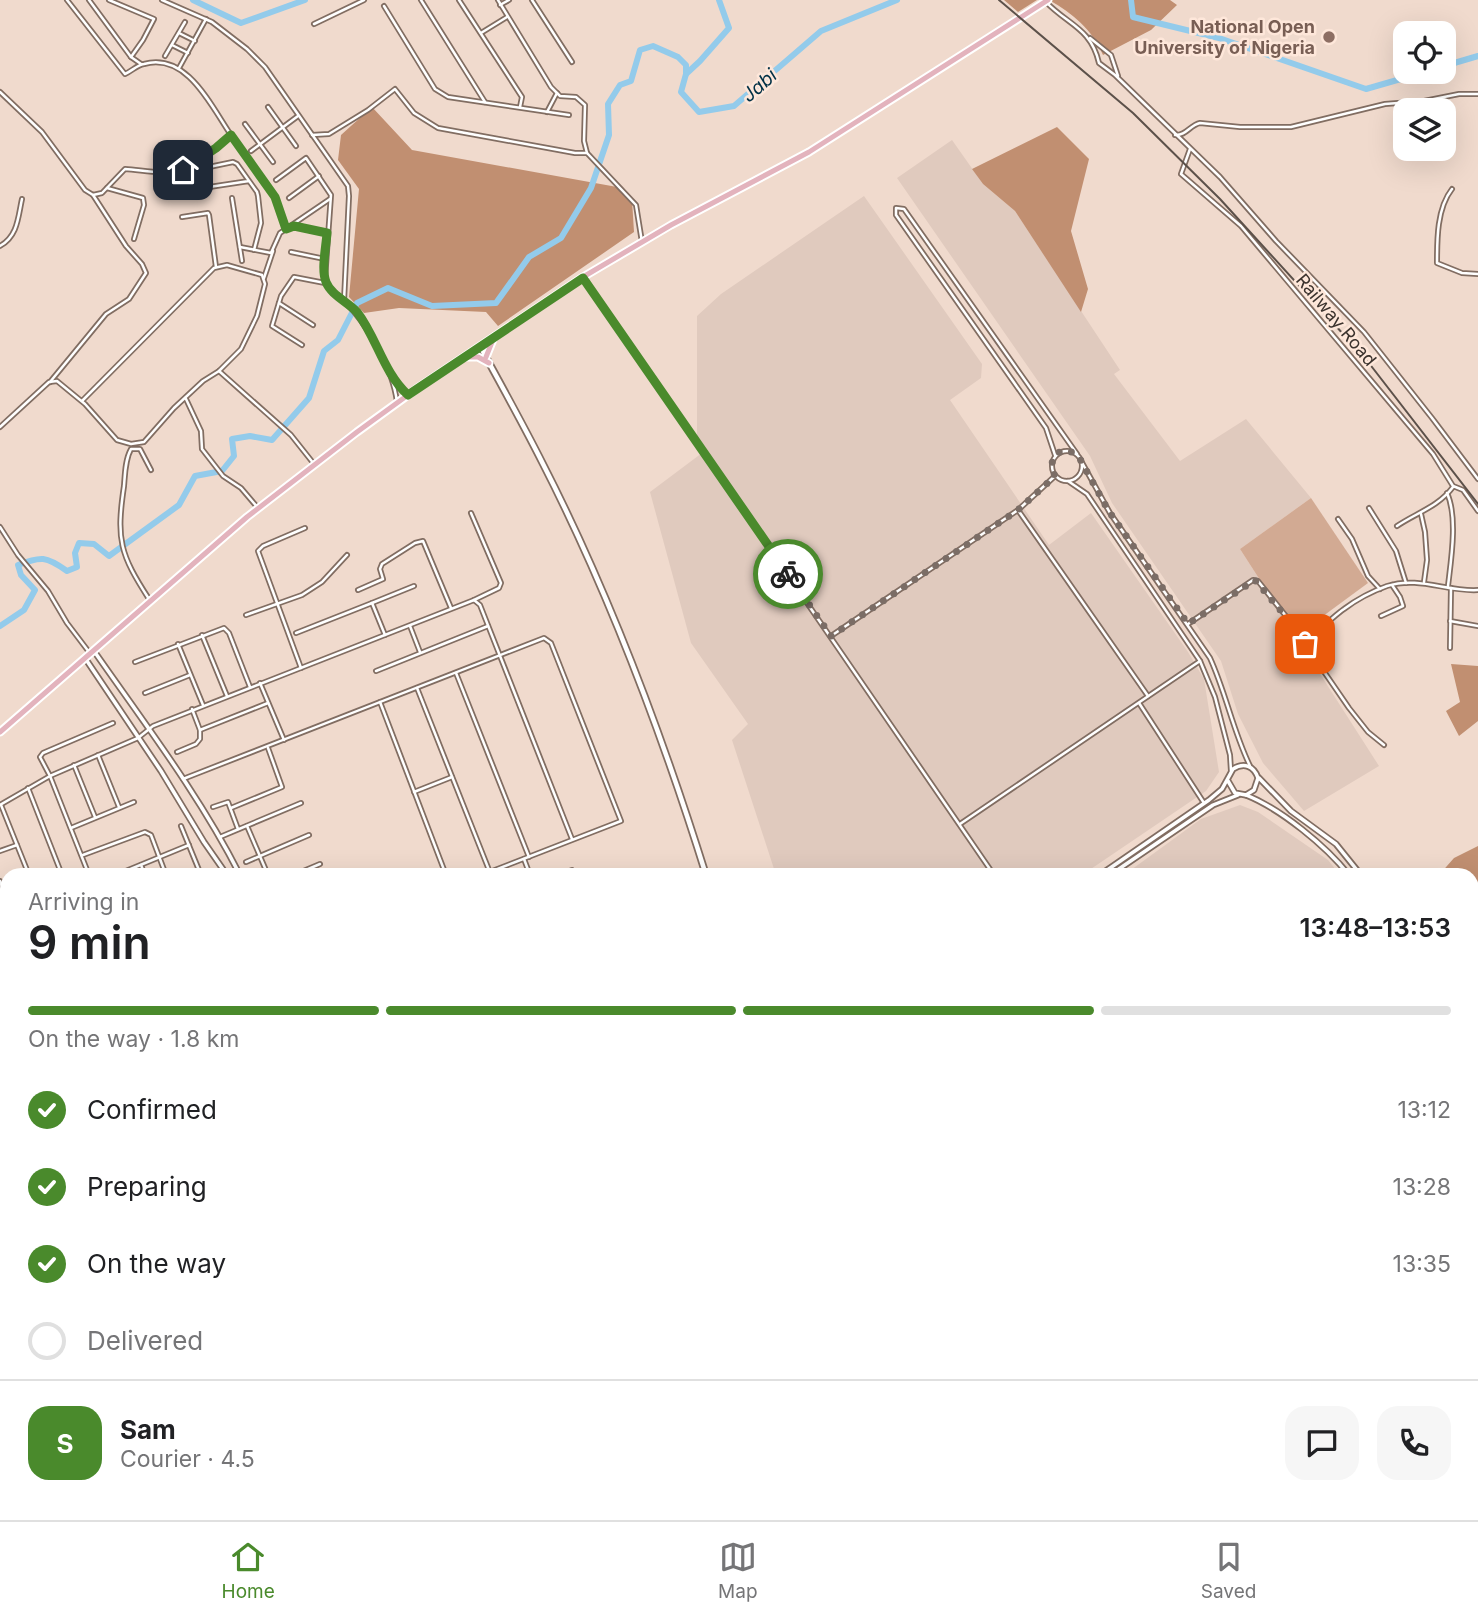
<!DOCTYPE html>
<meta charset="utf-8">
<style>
body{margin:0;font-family:Inter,sans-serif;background:#f6f6f6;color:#202124;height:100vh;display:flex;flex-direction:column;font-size:26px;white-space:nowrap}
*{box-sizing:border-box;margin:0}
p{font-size:23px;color:#757577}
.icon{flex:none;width:38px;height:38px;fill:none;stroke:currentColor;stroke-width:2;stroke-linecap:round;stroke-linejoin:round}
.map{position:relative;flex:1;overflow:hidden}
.sheet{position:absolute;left:0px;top:868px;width:1479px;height:653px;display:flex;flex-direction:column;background:#fff;border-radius:21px 21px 0 0;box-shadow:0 7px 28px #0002}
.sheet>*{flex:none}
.fabs{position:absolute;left:1393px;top:21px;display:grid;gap:14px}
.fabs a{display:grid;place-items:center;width:63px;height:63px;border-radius:14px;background:#fff;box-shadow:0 7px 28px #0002;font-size:35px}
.pin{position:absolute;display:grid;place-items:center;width:60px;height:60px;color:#fff;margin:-30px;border-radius:14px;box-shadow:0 4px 10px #0006}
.courier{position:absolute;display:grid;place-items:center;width:70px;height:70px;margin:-35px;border:5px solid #4a8a2c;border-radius:50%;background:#fff;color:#222;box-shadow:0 2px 9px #0007}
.headline em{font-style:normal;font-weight:600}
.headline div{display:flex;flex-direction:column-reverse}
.headline{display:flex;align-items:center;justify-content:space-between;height:119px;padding:0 28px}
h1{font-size:46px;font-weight:600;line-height:52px}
.bar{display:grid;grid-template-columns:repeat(4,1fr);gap:10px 7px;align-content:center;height:84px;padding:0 28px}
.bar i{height:9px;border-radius:5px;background:#e0e0e0}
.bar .selected{background:#4a8a2c}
.bar p{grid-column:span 4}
.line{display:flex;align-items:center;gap:18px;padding:0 28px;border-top:2px solid #e0e0e0}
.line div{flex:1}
.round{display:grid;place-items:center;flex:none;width:74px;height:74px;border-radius:21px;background:#f6f6f6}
ol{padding:0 28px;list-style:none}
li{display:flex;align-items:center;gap:21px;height:77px}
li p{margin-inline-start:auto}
li .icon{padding:7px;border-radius:50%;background:#4a8a2c;color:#fff;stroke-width:4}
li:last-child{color:#757577}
li i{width:38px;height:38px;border:4px solid #e0e0e0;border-radius:50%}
.menu{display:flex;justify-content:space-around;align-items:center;height:98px;border-top:2px solid #e0e0e0;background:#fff;font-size:19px;color:#757577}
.menu a{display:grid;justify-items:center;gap:4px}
.menu .selected{color:#4a8a2c}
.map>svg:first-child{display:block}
.industrial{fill:#e0cabe}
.green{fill:#d2aa93}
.forest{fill:#c18f71}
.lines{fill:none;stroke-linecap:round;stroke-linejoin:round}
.stream{stroke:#799db2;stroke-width:2}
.river{stroke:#93cbeb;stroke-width:6}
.minor-casing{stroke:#816d62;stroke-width:6}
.tertiary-casing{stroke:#816d62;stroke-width:7}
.secondary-casing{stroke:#816d62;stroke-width:8}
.primary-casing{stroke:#fff;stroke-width:9}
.minor{stroke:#fff;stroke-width:2.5}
.tertiary{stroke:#fff;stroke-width:3.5}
.secondary{stroke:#fff;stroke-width:4.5}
.primary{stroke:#e3b3bd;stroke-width:5}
.tram{stroke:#5c514a;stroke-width:2}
.done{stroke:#7b6d66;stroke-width:7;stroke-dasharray:0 12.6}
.route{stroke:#4a8a2c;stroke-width:9}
.education-dot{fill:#8d6e63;stroke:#fee7da;stroke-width:2.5}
.labels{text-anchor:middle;stroke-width:5;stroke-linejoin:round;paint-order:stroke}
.education-label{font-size:18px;font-weight:bold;fill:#785e54;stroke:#fee7da;text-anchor:end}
.street-label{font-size:18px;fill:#3c332e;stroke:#fee7da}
.water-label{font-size:19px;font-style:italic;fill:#003045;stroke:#fee7da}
</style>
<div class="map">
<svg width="1478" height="1520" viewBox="0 0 1478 1520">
<rect width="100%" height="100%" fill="#f0dacd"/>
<g class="industrial">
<path d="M952,140L983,184L1015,211L1120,370L1114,374L1180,461L1246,419L1311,498L1240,549L1379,766L1304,811L1263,763L1238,714L1221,661L1112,503L1090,456L897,178Z"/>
<path d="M864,196L982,364L981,378L950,400L1049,545L1091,513L1188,652L1204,679L1219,772L1206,791L1082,875H843L842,873L776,875L732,740L748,724L691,643L650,492L706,450L697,438V316L721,294Z"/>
<path d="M1240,805L1258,812L1328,860L1340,875H1124L1201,819Z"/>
<path d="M1478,1001V1520H1286L1290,1514H1472V1005Z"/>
<path d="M1034,1514H1165L1168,1520H1030Z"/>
</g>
<g class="green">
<path d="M1311,498L1368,583L1296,636L1240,549Z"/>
<path d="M1478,903V1001L1472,1005V909Z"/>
</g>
<g class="forest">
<path d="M1004,0H1037L1018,12Z"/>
<path d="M1049,0H1170L1177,5L1151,30L1103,55C1093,30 1072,13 1049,0Z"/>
<path d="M372,107L412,150L617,187L632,200L634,232L498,326L486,312L399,308L364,313L349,297L359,189L338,160L341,135Z"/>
<path d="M1057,127L1089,159L1071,231L1088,289L1081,312L1015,211L983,184L972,169Z"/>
<path d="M1451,664L1478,666V721L1459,736L1446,711L1460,702Z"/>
<path d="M1478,846V903L1472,909V875H1439L1454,858Z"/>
</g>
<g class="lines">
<path class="stream" d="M1254,1514L1258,1520"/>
<g class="river">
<path d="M193,0L241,23L305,0"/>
<path d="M719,0L729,28L700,61L686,74L681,92L699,112L734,106L821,31L897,0"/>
<path d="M1131,0L1133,17L1219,38L1366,89L1425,72"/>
<path d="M1444,66L1478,56"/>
<path d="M0,626L24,610L35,590L21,575L18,565C41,556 46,556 67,571L77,567L75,553L79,543L94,544L109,556L179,505L195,476L222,471L234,456L232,439L250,436L272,440L309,398L324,351L338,340L357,303L388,288L432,306L496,303L529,257L561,238L591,188L609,135L608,104L620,85L631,81L640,50L653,46L678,57L686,65V74"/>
</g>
<g class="minor-casing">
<g id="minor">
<path d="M89,0L131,57L141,64"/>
<path d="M109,0L154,19L143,40L131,57"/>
<path d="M162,0L212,22L247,49L265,67L348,186L349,196L344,301C368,324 393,370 397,402"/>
<path d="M421,0L485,102"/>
<path d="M459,0L522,97L520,107"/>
<path d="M498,0L551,87L560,96L576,97L585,105L584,141L587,153"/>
<path d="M532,0L572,62"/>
<path d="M1046,2C1068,25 1091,28 1099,63L1115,75L1220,177L1276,241L1364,332L1432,418L1478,479"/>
<path d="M500,5L509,0"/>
<path d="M384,6L435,89L448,97L569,115"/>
<path d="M314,24L364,0"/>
<path d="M179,33L195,41"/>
<path d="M481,33L507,17"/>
<path d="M1090,38L1111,55L1118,76"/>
<path d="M172,45L188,53"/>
<path d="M165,56L185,22"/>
<path d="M179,68L206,19"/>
<path d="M0,92L42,132L85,190L93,195L102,193L125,169C143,170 164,175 181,170C195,167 220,144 231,135C211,106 187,52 144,64C137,65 132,71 125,74L67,0"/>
<path d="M268,107L296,146"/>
<path d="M547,112L557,93"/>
<path d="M245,124L273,162"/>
<path d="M231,135L275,197L286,227"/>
<path d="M312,135L329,134L368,110L395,89L414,113L438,128L575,153H587L636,205L642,242"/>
<path d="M1175,135C1186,136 1190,125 1200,123L1240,127H1291L1385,104L1424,101L1459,94H1478"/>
<path d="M1190,149L1181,174L1241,226L1433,454L1453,486L1463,490L1478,511"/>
<path d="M251,151L298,116"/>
<path d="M276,180L306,158L331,195L325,279L329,288L343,300"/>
<path d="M249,181L196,189L193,187L192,181L206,173L209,167L233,162L237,164L257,192L258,196L261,223L254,250"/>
<path d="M107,188L143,198L144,205L134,239"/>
<path d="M1452,189C1437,208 1437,239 1437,263L1462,273L1478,274"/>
<path d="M232,198L242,261"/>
<path d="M289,198L319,176"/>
<path d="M182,217L208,213L209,215L216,267"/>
<path d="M294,226L327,233"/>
<path d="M0,246C18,236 18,217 22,199"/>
<path d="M240,247L271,253L280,233L330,199"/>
<path d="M291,252L325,259"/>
<path d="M583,277L994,875"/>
<path d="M264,278L273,251"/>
<path d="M279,303L313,325"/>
<path d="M302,345L272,326L281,296L294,277L325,283"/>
<path d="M219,371L291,435L314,464"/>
<path d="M50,382L106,314L129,299L146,273L142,264L126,246L93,195"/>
<path d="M395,383L408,395"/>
<path d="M186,399L201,431L202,449L223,476L241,488L258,508"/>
<path d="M0,427L49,382L57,381L85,404L117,440L131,444L144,442L174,408L203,381L219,371L241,349L257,316L265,284L262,275L227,265L214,268L82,401"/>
<circle cx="1067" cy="466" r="15"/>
<path d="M1055,455L1046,428L896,215V208L904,209L1077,454"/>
<path d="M1080,459L1110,513L1210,658C1226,693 1233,731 1250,766"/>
<path d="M1068,481L1087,494L1200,661L1215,697L1230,755L1231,771"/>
<path d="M1447,493C1458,517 1451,560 1448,586"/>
<path d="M1369,508L1396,551L1406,583"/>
<path d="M1018,510L1148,696"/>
<path d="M471,513L501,583L499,588L474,600"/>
<path d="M1421,514L1425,532L1427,560L1424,582"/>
<path d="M1338,519L1352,539L1368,576L1380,589"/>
<path d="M1397,526C1416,513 1438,507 1453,487"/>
<path d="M0,527L18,555L48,591L67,623L89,652"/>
<path d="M358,590L383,579L380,569L382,564L415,543L423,541L451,608"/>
<path d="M149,599C120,554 116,540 124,486C125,474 125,460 131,449H140L151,470"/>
<path d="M372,603L414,586"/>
<path d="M246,615L302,595L322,582L347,555"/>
<path d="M1381,616L1403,606L1400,597L1392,585"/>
<path d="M1450,621L1478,626"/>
<path d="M1188,624L1253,580L1258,581L1297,630L1304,635C1320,632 1331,618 1344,609C1356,600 1373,591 1387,586C1419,576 1447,592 1478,590"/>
<path d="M410,626L420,652"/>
<path d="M296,633L372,603L385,635"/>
<path d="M202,635L227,696"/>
<path d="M1306,635L1305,644L1349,708L1368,732L1384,745"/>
<path d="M831,636L1018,510L1055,476"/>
<path d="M178,644L203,705"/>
<path d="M1450,648L1451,588"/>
<path d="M135,662L224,628L229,633L250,687"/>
<path d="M301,668L258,551L263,546L305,528"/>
<path d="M376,671L488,626"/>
<path d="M456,673L529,857"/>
<path d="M260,683L284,740"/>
<path d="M417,688L489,870"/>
<path d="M145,693L190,675"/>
<path d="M380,702L446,875"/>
<path d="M1139,703L1204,803"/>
<path d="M200,730L268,703"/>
<path d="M177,752L196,744L200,739V730L192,709"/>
<path d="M98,755L119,807"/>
<path d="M74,765L95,817"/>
<path d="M183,779L544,638L551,643L621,821L482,875"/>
<path d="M28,788L62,875"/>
<path d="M414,792L452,777"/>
<path d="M0,805L50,776L138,738L153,726L474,600L480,605L572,839"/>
<path d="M1,805L29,875"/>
<path d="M213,807L228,802L238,829"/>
<path d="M231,808L282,787L268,748"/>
<path d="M960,824L1200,661"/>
<path d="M181,826L201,875"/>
<path d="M247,826L268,875"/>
<path d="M71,828L134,802"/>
<path d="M220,837L301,803"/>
<path d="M0,851L17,845"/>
<path d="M83,855L145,832L151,835L166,875"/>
<path d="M524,859L530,875"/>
<path d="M246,862L309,835"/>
<path d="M141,865L145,875"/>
<path d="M89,875L50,776L40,757L43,753L113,723"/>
<path d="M116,875L189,845"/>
<path d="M294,875L320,864"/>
<path d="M559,875L572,870"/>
<path d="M0,881L7,899"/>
<path d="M0,922L7,919"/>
<path d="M0,957L7,954"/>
<path d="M0,991L7,989"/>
<path d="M0,1027L7,1024"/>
<path d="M0,1065L7,1063"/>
<path d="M0,1290L7,1300"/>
<path d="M0,1351L7,1347"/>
<path d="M0,1409L7,1401"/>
<path d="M1472,1440L1478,1445"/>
<path d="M1472,1459L1478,1448"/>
<path d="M0,1471L7,1463"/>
<path d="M519,1514L521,1520"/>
<path d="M595,1514L601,1520"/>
<path d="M733,1514L738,1520"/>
<path d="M776,1514L780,1520"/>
<path d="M817,1514L822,1520"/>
<path d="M864,1514L866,1520"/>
<path d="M79,1518V1514"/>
<path d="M545,1520L560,1514"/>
<path d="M624,1520L631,1514"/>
<path d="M686,1520L688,1514"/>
<path d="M1346,1520L1348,1514"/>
<path d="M1384,1520L1386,1514"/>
<path d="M1452,1520L1455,1514"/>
</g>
</g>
<g class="tertiary-casing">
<g id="tertiary">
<path d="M94,651C145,724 200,796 240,875"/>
<path d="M85,658L161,771L204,842L227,875"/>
<path d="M1259,778L1291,811L1336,844L1361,875"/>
<path d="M1246,795C1281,809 1326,846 1349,875"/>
<path d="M1100,875L1209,800L1222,789L1233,769C1244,762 1254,766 1258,778L1254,790L1246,795L1235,793L1228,781"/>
<path d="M1110,875L1213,805L1238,795"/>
<path d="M1472,1152L1478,1162"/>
<path d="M1472,1170L1478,1168"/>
<path d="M1472,1196L1478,1198"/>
<path d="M0,1297L7,1292"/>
<path d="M0,1311L7,1307"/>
<path d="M471,1514L474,1520"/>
<path d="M488,1514L490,1520"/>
<path d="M1177,1514L1180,1520"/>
<path d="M1189,1514L1191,1520"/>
<path d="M109,1520L110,1514"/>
<path d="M129,1520L131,1514"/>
</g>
</g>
<g class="secondary-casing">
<g id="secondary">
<path d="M480,346C501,385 523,424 543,464C610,595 662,734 706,875"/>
<path d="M902,1514L904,1520"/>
</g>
</g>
<g class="primary-casing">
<g id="primary">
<path d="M465,357H478L489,363"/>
<path d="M486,357L494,337"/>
<path d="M0,732L247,517L357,432L419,387L583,277L671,225L809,152L1048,0"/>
</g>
</g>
<use href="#minor" class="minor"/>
<use href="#tertiary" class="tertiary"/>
<use href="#secondary" class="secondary"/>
<use href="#primary" class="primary"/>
<path class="tram" d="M999,0L1133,113L1220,199L1365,358L1478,504"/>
</g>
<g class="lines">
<path class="done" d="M788,574L831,636L1018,510L1055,476C1044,455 1066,441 1080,459L1108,510L1188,624L1255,580L1297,630L1306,635L1305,644"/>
<path class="route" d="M183,170L216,148L231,135L275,197L286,229L294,226L327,233C326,248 321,269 326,282C331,295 348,302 357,312C377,338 383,372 408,395L583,278L788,574"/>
</g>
<circle class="education-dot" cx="1329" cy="37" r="7"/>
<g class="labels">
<g class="education-label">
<text x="1315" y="33">National Open<tspan x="1315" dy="21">University of Nigeria</tspan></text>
</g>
<g class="street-label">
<text transform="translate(1336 320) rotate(50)" y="6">Railway Road</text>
</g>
<g class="water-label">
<text transform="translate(759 85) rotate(-41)" y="7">Jabi</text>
</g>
</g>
</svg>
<div class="fabs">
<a><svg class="icon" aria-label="locate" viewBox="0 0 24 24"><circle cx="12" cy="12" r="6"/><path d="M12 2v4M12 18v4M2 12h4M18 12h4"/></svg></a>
<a><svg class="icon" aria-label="layers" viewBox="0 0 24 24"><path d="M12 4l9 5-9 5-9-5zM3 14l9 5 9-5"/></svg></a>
</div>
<div class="pin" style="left:1305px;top:644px;background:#ea580c"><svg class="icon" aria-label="bag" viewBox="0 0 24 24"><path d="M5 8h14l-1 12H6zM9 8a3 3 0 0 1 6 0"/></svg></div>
<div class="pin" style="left:183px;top:170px;background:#1f2937"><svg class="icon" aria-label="home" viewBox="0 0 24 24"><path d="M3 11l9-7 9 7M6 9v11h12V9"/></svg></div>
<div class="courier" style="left:788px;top:574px"><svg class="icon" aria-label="bike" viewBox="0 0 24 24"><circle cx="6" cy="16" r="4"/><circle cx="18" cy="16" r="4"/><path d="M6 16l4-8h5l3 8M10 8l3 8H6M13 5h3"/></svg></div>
<section class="sheet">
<div class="headline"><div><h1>9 min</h1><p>Arriving in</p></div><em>13:48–13:53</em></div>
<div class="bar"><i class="selected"></i><i class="selected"></i><i class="selected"></i><i></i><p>On the way · 1.8 km</p></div>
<ol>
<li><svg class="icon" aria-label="check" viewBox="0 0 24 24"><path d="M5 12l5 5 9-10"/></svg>Confirmed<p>13:12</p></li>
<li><svg class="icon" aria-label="check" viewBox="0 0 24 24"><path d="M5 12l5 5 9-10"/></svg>Preparing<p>13:28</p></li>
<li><svg class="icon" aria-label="check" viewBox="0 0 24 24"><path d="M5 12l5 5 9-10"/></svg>On the way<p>13:35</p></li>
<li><i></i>Delivered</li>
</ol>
<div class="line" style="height:126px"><b class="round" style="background:#4a8a2c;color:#fff">S</b><div><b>Sam</b><p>Courier · 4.5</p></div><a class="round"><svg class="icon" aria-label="chat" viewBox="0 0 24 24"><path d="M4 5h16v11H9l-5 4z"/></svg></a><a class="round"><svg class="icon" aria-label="phone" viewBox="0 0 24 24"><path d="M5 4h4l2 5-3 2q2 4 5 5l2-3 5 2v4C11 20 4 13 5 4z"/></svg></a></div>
</section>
</div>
<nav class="menu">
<a class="selected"><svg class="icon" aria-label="home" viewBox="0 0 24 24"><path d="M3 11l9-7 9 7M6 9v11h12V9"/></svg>Home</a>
<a><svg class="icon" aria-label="map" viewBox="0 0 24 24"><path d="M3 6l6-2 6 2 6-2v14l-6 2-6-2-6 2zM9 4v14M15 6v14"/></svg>Map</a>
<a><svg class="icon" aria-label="saved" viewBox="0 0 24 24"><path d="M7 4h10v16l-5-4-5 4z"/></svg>Saved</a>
</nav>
